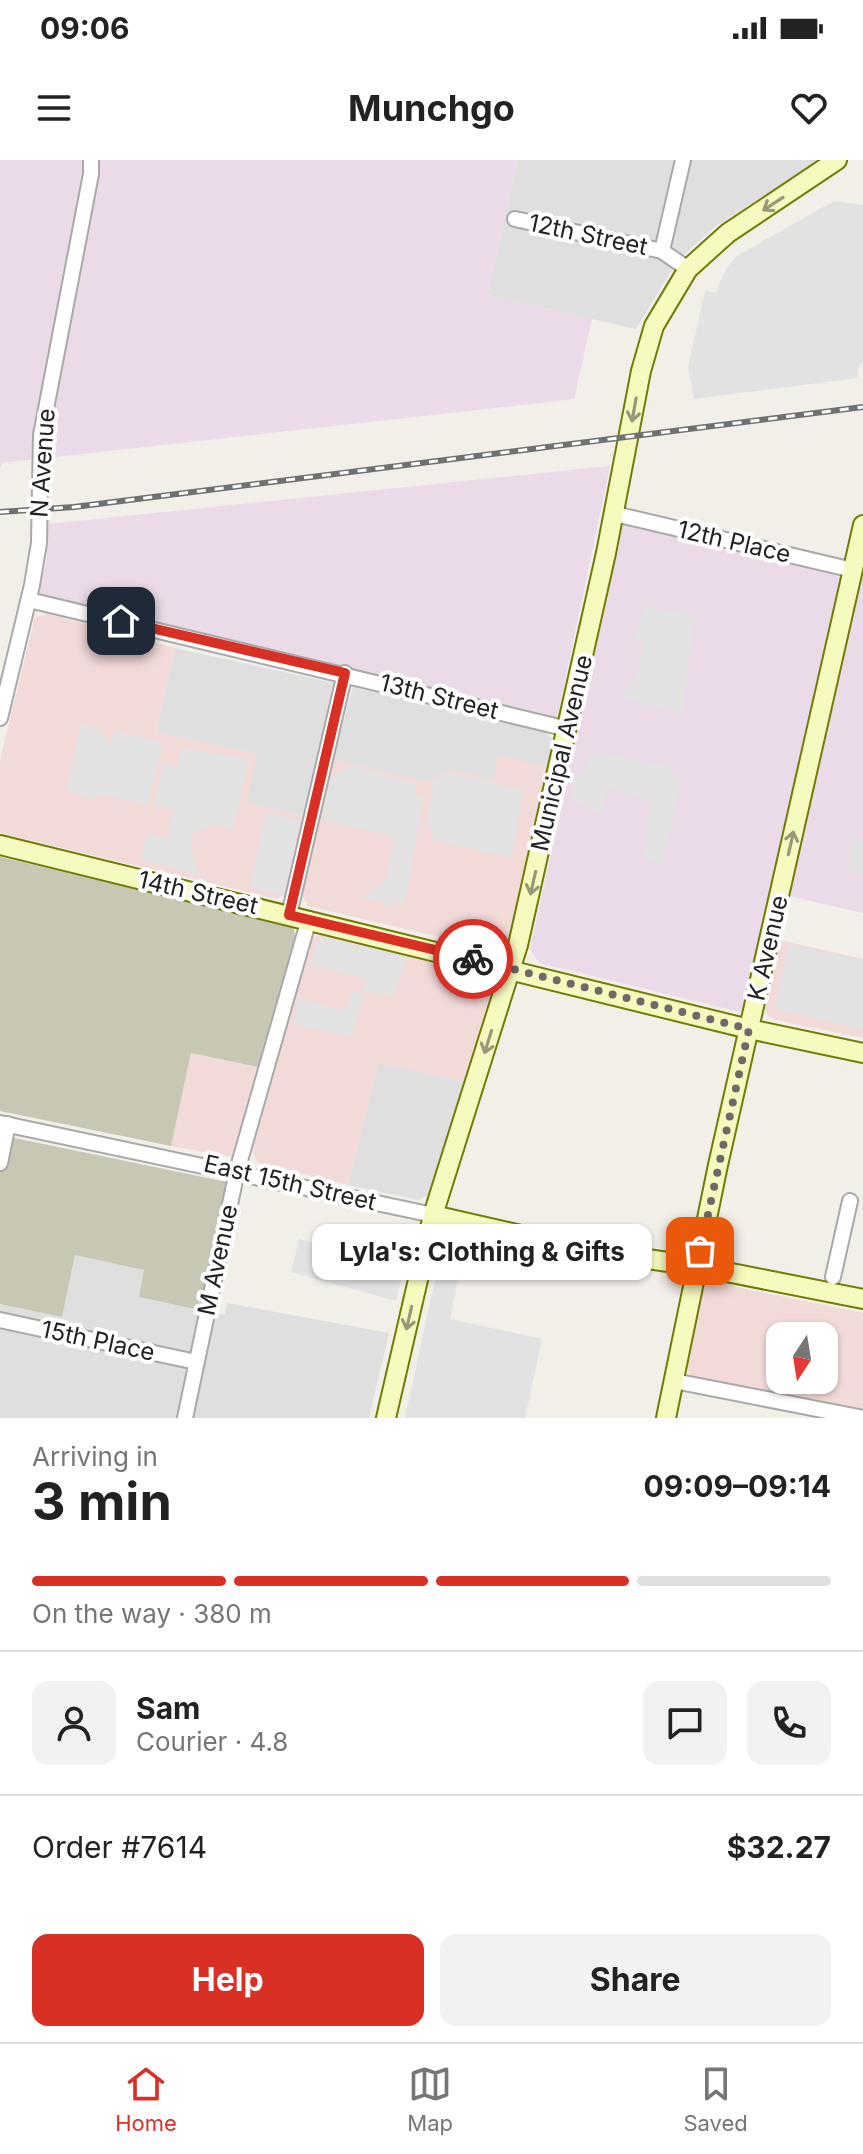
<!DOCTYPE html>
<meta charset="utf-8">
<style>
body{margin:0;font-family:Inter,sans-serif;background:#f2f2f2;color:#222;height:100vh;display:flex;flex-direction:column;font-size:30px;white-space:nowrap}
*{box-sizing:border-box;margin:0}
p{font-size:26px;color:#767676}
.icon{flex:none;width:44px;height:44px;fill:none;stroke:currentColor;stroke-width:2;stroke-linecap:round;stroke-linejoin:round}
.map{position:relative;height:1258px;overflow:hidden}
.drawer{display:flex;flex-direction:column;background:#fff;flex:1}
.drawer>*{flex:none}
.needle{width:52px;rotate:192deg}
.tools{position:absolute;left:766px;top:1162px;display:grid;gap:16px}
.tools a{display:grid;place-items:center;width:72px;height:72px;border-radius:16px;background:#fff;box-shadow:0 2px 6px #0004;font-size:40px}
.pin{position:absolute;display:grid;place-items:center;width:68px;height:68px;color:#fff;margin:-34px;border-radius:16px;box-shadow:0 4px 12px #0006}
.courier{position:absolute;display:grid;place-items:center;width:80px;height:80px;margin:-40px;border:6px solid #d93025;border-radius:50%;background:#fff;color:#222;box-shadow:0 2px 10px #0007}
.bubble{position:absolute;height:56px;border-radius:16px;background:#fff;box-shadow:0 2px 6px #0004;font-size:26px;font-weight:700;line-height:56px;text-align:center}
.head em{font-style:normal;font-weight:700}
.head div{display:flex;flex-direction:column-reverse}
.head{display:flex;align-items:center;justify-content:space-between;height:136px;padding:0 32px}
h1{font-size:52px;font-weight:700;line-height:60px}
.bar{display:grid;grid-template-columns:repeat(4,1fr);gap:12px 8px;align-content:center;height:96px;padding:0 32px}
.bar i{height:10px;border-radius:6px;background:#e0e0e0}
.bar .active{background:#d93025}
.bar p{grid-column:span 4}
.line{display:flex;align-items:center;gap:20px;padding:0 32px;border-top:2px solid #e0e0e0}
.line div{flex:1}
.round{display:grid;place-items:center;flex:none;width:84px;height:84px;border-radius:16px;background:#f2f2f2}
.action{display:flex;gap:16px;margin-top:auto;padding:16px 32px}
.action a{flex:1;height:92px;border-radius:16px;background:#d93025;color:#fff;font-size:32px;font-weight:700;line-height:92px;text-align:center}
.action a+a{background:#f2f2f2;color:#222}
.status{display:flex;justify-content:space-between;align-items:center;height:56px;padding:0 40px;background:#fff;direction:ltr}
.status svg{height:22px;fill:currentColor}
header{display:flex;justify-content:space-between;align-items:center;height:104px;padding:0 32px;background:#fff;font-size:36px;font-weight:700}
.tabs{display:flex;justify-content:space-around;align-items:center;height:112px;border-top:2px solid #e0e0e0;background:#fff;font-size:22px;color:#767676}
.tabs a{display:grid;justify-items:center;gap:4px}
.tabs .active{color:#d93025}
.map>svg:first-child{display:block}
.residential{fill:#e0dfdf}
.commercial{fill:#f2dad9;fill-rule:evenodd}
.industrial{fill:#ebdbe8}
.construction{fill:#c7c7b4}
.parking{fill:#e2e2e2}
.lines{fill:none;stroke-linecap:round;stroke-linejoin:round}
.street-casing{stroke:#a9a9a9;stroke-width:18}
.secondary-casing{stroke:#707d05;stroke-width:22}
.street{stroke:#fff;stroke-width:14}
.secondary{stroke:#f7fabf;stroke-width:18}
.rail-casing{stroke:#707070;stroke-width:6}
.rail{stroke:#fff;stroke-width:3;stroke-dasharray:9;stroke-linecap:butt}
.oneway{stroke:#979978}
.done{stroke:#6b6a68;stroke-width:8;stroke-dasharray:0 14.4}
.route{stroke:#d93025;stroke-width:10}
.labels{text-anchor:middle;stroke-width:8;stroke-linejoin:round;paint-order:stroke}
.street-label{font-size:24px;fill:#222;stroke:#fff}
</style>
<div class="status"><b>09:06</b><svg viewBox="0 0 49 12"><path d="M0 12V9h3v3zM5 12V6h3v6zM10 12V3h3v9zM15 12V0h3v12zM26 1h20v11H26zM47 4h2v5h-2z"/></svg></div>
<header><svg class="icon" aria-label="menu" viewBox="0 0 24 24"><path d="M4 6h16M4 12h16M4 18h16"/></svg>Munchgo<svg class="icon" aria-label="heart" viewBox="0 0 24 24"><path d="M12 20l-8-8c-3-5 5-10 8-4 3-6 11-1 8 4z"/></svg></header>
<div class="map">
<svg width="863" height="1258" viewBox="0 0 863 1258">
<rect width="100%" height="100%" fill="#f2efe9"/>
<g class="residential">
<path d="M518,0H819L716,66L692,87L669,114L636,169L487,135Z"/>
<path d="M175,488L333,523L304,656L246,643L256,594L156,572Z"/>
<path d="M353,527L547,573L557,584L552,608L493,621L452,610L425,622L333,600Z"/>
<path d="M378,902L465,922L429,1035L418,1040L348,1025Z"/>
<path d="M75,1095L145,1110L140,1137L225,1155L227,1143L389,1173L369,1258H0V1144L62,1157Z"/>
</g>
<g class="commercial">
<path d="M48,454L175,488L156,572L257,594L246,643L304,656L290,730L277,739L0,673V600L35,457Z"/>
<path d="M499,595L552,608L513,781L499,791L308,746L300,732L333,599L425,622L452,610L493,621Z"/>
<path d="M324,772L487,814L497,829L465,922L378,903L348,1025L257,1002L252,989L312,778Z"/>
<path d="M779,780L863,799V878L775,860L767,854L764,847Z"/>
<path d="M191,893L263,908L239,998L171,986Z"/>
<path d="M723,1119L736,1127L863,1153V1253L691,1217L686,1206L701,1134L709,1121ZM780,1176H824V1220H780Z"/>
</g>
<g class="industrial">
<path d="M0,0H518L487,135L592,159L574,239L2,303L0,308Z"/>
<path d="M610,306L557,559L39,434L47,397L48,364Z"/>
<path d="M623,364L843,415L744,851L740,852L539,803L530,789Z"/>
<path d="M863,404V753L789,736Z"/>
</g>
<g class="construction">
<path d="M0,697L293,766L296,781L263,908L191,893L171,986L0,951Z"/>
<path d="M0,975L227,1022L200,1150L139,1137L144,1110L75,1095L62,1157L0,1144Z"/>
</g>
<g class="parking">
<path d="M834,41L863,45V201L858,207V218L694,239L688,207L705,131L715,133L727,107L737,96Z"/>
<path d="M645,446L695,456L682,554L622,537L636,517L643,484L634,481Z"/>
<path d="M81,564L101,569L109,587L115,571L163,582L148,645L103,634L91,639L66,630Z"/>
<path d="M181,588L249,599L233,670L216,663L193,673L190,685L199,715L141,700L146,672L168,679L173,650L154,646L163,604L177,607Z"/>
<path d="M592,592L672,607V614L681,620L662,704L644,699L650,639L607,628L601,654L570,639L575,616H583Z"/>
<path d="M350,605L416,624L414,634L424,636L404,746L394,741L393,747L383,745L381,740H358L386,720L393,684L389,675L321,660L329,621Z"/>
<path d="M450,613L522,630L512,698L432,680L434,670L426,668L433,620Z"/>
<path d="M266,652L300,661L284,736L250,727Z"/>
<path d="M850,676L863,680V715L848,711Z"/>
<path d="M325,777L406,797L393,837L363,831L367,819L310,805L317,781Z"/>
<path d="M789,784L863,800V869L775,849Z"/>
<path d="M352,831L363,834L352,876L292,864L298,838L344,851Z"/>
<path d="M299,1079L404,1108L396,1141L291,1112Z"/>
<path d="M437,1111L459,1116L450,1159L542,1179L525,1258H405Z"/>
</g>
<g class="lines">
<g class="street-casing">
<g id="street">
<path d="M683,0L662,91L688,109"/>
<path d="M515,59L662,91"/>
<path d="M615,354L853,410"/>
<path d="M29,440L568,569"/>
<path d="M0,558L32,425L39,383L41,275L91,14V0"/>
<path d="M289,755L345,513"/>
<path d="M0,963L433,1055"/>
<path d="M0,1003L8,964"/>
<path d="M833,1117L850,1041"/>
<path d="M0,1160L196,1202"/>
<path d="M674,1221L863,1258"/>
<path d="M185,1258L237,1011L309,759"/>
</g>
</g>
<g class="secondary-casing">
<g id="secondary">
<path d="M0,685L749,869L863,893"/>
<path d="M433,1055L591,1091L696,1106L863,1139"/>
<path d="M386,1258L433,1055L518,785L606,393L641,211L654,166L688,109L728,73L837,0"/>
<path d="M666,1258L718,1005L863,365"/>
</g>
</g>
<use href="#street" class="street"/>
<use href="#secondary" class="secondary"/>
<g class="rail-casing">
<path id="rail" d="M0,352L74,347L863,247"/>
</g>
<use href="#rail" class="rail"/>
</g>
<defs><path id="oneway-shaft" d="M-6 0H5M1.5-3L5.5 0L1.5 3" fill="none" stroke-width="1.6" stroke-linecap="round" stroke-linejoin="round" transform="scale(2)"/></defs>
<g class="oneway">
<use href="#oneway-shaft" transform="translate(773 44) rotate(147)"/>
<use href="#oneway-shaft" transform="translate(634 250) rotate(100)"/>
<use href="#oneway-shaft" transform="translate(791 683) rotate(-77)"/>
<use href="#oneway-shaft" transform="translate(533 723) rotate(103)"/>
<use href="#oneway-shaft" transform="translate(488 882) rotate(107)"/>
<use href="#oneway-shaft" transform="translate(409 1158) rotate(103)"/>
</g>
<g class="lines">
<path class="done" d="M473,799L749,869L700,1091"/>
<path class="route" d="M121,461L345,513L289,755L473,799"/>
</g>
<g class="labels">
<g class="street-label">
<text transform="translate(588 75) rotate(12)" y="8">12th Street</text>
<text transform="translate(43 303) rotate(-86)" y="8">N Avenue</text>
<text transform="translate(734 382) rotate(13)" y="8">12th Place</text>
<text transform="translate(439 537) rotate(14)" y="8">13th Street</text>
<text transform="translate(562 593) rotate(-77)" y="8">Municipal Avenue</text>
<text transform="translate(198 733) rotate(13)" y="8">14th Street</text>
<text transform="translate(768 788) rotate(-77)" y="8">K Avenue</text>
<text transform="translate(290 1023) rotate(13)" y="8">East 15th Street</text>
<text transform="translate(218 1100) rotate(-78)" y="8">M Avenue</text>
<text transform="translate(98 1181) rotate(12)" y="8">15th Place</text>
</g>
</g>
</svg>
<div class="tools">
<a><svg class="needle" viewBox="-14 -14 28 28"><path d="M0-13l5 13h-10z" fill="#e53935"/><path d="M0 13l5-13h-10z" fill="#767676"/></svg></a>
</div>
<div class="pin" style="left:700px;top:1091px;background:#ea580c"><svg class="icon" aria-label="bag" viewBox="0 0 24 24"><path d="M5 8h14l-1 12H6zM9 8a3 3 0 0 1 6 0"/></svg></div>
<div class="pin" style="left:121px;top:461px;background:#1f2937"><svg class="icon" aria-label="home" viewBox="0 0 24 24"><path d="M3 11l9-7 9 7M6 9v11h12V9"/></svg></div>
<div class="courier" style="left:473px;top:799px"><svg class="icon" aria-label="bike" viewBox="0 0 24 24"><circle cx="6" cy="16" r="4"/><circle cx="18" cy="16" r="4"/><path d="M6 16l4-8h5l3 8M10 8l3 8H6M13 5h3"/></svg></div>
<div class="bubble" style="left:312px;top:1064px;width:340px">Lyla's: Clothing &amp; Gifts</div>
</div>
<section class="drawer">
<div class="head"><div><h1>3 min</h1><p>Arriving in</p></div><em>09:09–09:14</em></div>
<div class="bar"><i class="active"></i><i class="active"></i><i class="active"></i><i></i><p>On the way · 380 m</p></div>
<div class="line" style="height:144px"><a class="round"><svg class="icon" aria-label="person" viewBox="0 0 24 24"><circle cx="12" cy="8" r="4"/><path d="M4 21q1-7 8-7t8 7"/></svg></a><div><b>Sam</b><p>Courier · 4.8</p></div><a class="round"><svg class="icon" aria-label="chat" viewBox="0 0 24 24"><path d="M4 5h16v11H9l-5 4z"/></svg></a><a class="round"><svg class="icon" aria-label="phone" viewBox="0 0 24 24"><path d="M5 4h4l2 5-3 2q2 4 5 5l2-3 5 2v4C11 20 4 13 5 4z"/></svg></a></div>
<div class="line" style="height:104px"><div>Order #7614</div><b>$32.27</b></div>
<div class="action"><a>Help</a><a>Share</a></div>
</section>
<nav class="tabs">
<a class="active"><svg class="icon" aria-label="home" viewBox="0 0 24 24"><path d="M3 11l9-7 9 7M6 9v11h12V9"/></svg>Home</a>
<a><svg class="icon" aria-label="map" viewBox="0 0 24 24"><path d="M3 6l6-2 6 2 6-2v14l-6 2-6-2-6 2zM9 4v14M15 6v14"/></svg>Map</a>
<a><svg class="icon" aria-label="saved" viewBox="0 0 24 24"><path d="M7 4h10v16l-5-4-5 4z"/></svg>Saved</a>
</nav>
